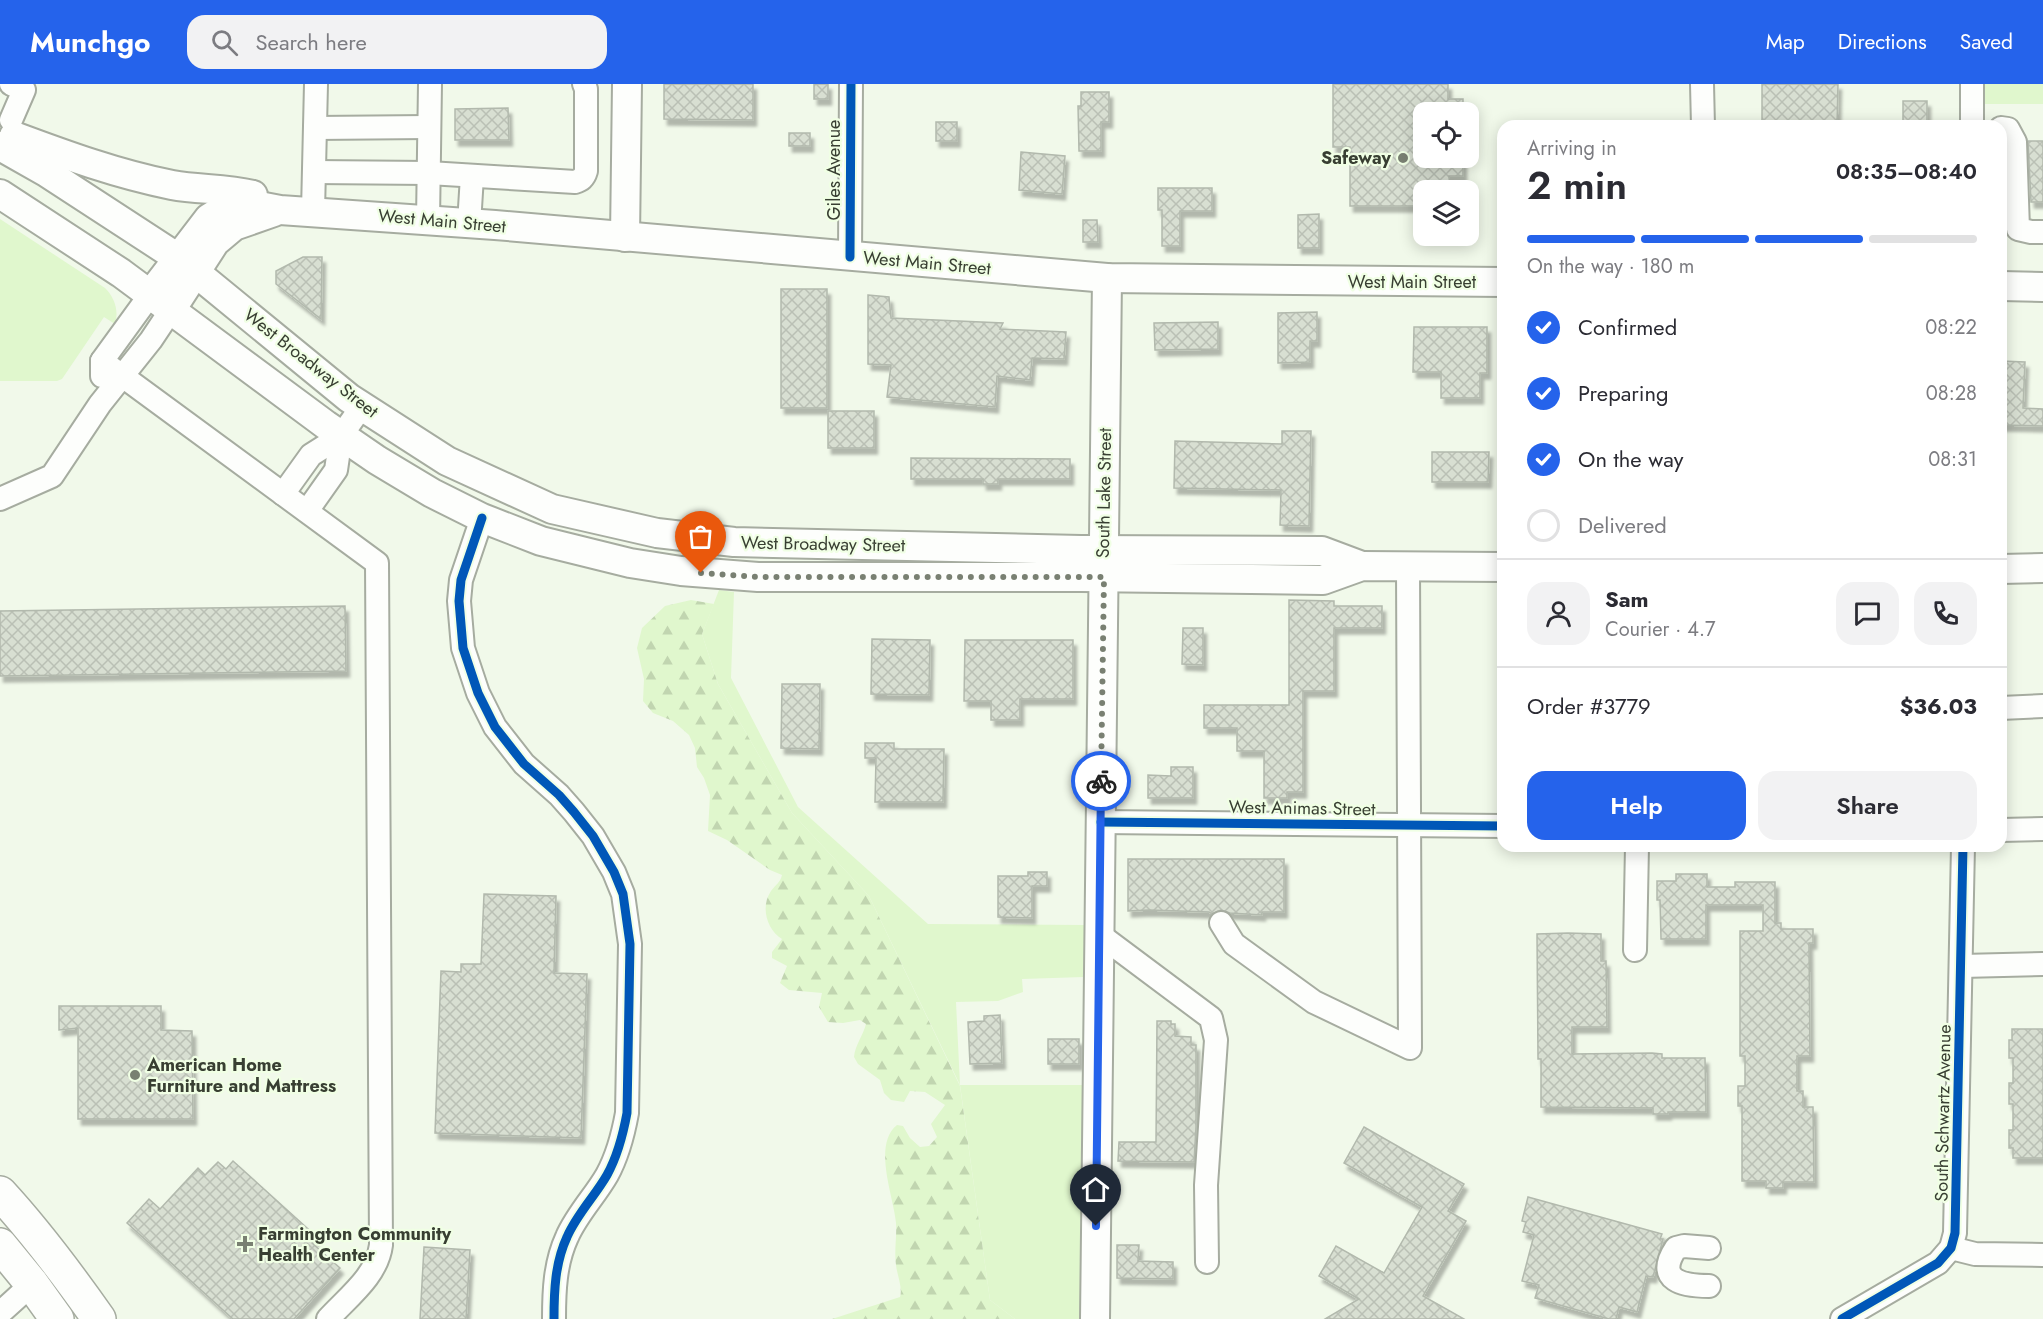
<!DOCTYPE html>
<meta charset="utf-8">
<style>
body{margin:0;font-family:Jost,sans-serif;background:#f2f2f3;color:#2b2b33;height:100vh;display:flex;flex-direction:column;font-size:22px;white-space:nowrap}
*{box-sizing:border-box;margin:0}
p{font-size:20px;color:#7c7c81}
.icon{flex:none;width:33px;height:33px;fill:none;stroke:currentColor;stroke-width:2;stroke-linecap:round;stroke-linejoin:round}
.map{position:relative;flex:1;overflow:hidden}
.details{position:absolute;left:1497px;top:36px;width:510px;height:732px;display:flex;flex-direction:column;background:#fff;border-radius:18px;box-shadow:0 3px 15px #0003}
.details>*{flex:none}
.fabs{position:absolute;left:1413px;top:18px;display:grid;gap:12px}
.fabs a{display:grid;place-items:center;width:66px;height:66px;border-radius:12px;background:#fff;box-shadow:0 3px 15px #0003;font-size:30px}
.pin{position:absolute;display:grid;place-items:center;width:51px;height:51px;color:#fff;margin:-62px -26px;border-radius:50% 50% 50% 0;rotate:-45deg;box-shadow:0 0 6px #0007}
.pin .icon{rotate:45deg}
.courier{position:absolute;display:grid;place-items:center;width:60px;height:60px;margin:-30px;border:4px solid #2563eb;border-radius:50%;background:#fff;color:#222;box-shadow:0 2px 8px #0007}
.summary em{font-style:normal;font-weight:600}
.summary div{display:flex;flex-direction:column-reverse}
.summary{display:flex;align-items:center;justify-content:space-between;height:102px;padding:0 30px}
h1{font-size:39px;font-weight:600;line-height:45px}
.bar{display:grid;grid-template-columns:repeat(4,1fr);gap:9px 6px;align-content:center;height:72px;padding:0 30px}
.bar i{height:8px;border-radius:4px;background:#e1e1e2}
.bar .on{background:#2563eb}
.bar p{grid-column:span 4}
.line{display:flex;align-items:center;gap:15px;padding:0 30px;border-top:2px solid #e1e1e2}
.line div{flex:1}
.round{display:grid;place-items:center;flex:none;width:63px;height:63px;border-radius:18px;background:#f2f2f3}
ol{padding:0 30px;list-style:none}
li{display:flex;align-items:center;gap:18px;height:66px}
li p{margin-inline-start:auto}
li .icon{padding:6px;border-radius:50%;background:#2563eb;color:#fff;stroke-width:4}
li:last-child{color:#7c7c81}
li i{width:33px;height:33px;border:3px solid #e1e1e2;border-radius:50%}
.action{display:flex;gap:12px;margin-top:auto;padding:12px 30px}
.action a{flex:1;height:69px;border-radius:18px;background:#2563eb;color:#fff;font-size:24px;font-weight:600;line-height:69px;text-align:center}
.action a+a{background:#f2f2f3;color:#2b2b33}
header{display:flex;align-items:center;gap:36px;box-sizing:border-box;height:84px;padding:0 30px;background:#2563eb;color:#fff}
header strong{font-size:28px}
nav{display:flex;gap:33px;margin-inline-start:auto;font-size:21px}
.search{width:420px;height:54px;background:#f2f2f3;display:flex;align-items:center;gap:15px;box-sizing:border-box;padding:0 21px;border-radius:18px;color:#7c7c81;font-size:22px}
.map>svg:first-child{display:block}
.green{fill:#e0f7cd}
.forest{fill:url(#forest-firs)}
.building{fill:url(#building-cross-hatch);stroke:#b2b9ad;stroke-width:1.5;filter:url(#shadow)}
.lines{fill:none;stroke-linecap:round;stroke-linejoin:round}
.minor-casing{stroke:#a6aca0;stroke-width:26}
.major-casing{stroke:#a6aca0;stroke-width:32}
.highway-casing{stroke:#a6aca0;stroke-width:36}
.minor{stroke:#fdfefc;stroke-width:22}
.major{stroke:#fdfefc;stroke-width:28}
.highway{stroke:#fdfefc;stroke-width:33}
.cycleway-casing{stroke:#f0ffe4;stroke-width:13}
.cycleway{stroke:#0057b8;stroke-width:9}
.done{stroke:#798072;stroke-width:6;stroke-dasharray:0 10.8}
.route{stroke:#2563eb;stroke-width:8}
.poi-dot{fill:#798072;stroke:#f0ffe4;stroke-width:2}
.labels{text-anchor:middle;stroke-width:4.5;stroke-linejoin:round;paint-order:stroke}
.poi-label{font-size:18px;font-weight:bold;fill:#383f32;stroke:#f0ffe4;text-anchor:start}
.street-label{font-size:18px;fill:#383f32;stroke:#f0ffe4}
</style>
<header>
<strong>Munchgo</strong>
<div class="search"><svg class="icon" aria-label="search" viewBox="0 0 24 24"><circle cx="10" cy="10" r="6"/><path d="M15 15l6 6"/></svg>Search here</div>
<nav><a>Map</a><a>Directions</a><a>Saved</a></nav>
</header>
<div class="map">
<svg width="2043" height="1235" viewBox="0 0 2043 1235">
<defs>
<pattern id="forest-firs" width="22" height="20" patternUnits="userSpaceOnUse" patternTransform="scale(1.5)"><rect width="22" height="20" fill="#e0f7cd"/><path d="M5 1l3.5 6h-7zM16 11l3.5 6h-7z" fill="#c1d5b0"/></pattern>
<pattern id="building-cross-hatch" width="8" height="8" patternUnits="userSpaceOnUse" patternTransform="scale(1.5)"><rect width="8" height="8" fill="#d8dfd2"/><path d="M0 0l8 8M0 8l8-8" fill="none" stroke="#bac0b5"/></pattern>
<filter id="shadow"><feDropShadow dx="3.5" dy="6" stdDeviation="1.5" flood-color="#0004"/></filter>
</defs>
<rect width="100%" height="100%" fill="#f1f9ea"/>
<g class="green">
<rect x="1983" y="0" width="60" height="20"/>
<path d="M0,135L105,204C115,214 119,227 115,240L104,233L62,295L57,297H0Z"/>
<path d="M719,506L734,508L731,594L798,723L928,840L1085,841L1084,893L1022,895L1023,908L998,917L956,918L960,1001H1083L1082,1235H1015L990,1216L960,1001L869,812L792,729L718,600L702,550Z"/>
</g>
<path class="forest" d="M691,516L714,520L702,550L718,600L792,729L869,812L960,1002L990,1216L1015,1235H832L900,1213C903,1204 897,1191 896,1181C894,1167 897,1153 896,1139C894,1113 872,1061 897,1041L903,1042L910,1054L920,1063L929,1062L937,1053L931,1040L945,1021L925,1008L910,1007L904,1018L891,1016L884,1009L880,996L858,980L854,973C855,961 863,952 866,940L860,936L843,939L828,938L819,923L822,909L789,906L780,899L787,882L772,874V868L782,855C767,846 760,823 771,807C776,800 780,799 782,791L770,786L727,756L708,747L710,711L704,694L697,683L695,664L689,651L673,637L653,629L643,617L644,595L637,564L642,544L665,522Z"/>
<g class="building">
<path d="M664,0H753V36L664,35Z"/>
<rect x="814" y="0" width="14" height="15"/>
<path d="M1333,0H1448V15H1463V28H1424V74H1463V92H1449L1450,106H1424V122H1350V63H1333Z"/>
<path d="M1762,0H1838L1837,42H1762Z"/>
<path d="M1081,8H1109V38H1101V67H1079L1078,22H1081Z"/>
<rect x="1903" y="17" width="24" height="25"/>
<path d="M508,24L509,56H455V25Z"/>
<rect x="936" y="38" width="21" height="19"/>
<rect x="789" y="49" width="21" height="13"/>
<path d="M2028,57H2043V118H2031Z"/>
<path d="M1021,68L1065,72L1062,110L1019,106Z"/>
<path d="M1158,104H1212V127H1180V162H1162V126H1158Z"/>
<path d="M1319,130V164H1298V131Z"/>
<path d="M1083,136H1097L1098,158H1083Z"/>
<path d="M303,173H322L321,235L276,200V187Z"/>
<rect x="781" y="205" width="46" height="119"/>
<path d="M868,211L889,213L891,234L1003,239L1000,245L1066,248L1064,275L1032,274L1030,296L997,292L995,323L887,313L891,281L868,280Z"/>
<path d="M1317,228V257H1310V278L1278,279V229Z"/>
<path d="M1218,238V265L1155,266L1154,239Z"/>
<path d="M1414,243H1487V289H1480V314H1441V288H1413Z"/>
<path d="M2001,277L2025,278L2023,324L2043,325V342L2001,341Z"/>
<rect x="828" y="327" width="46" height="37"/>
<path d="M1282,347H1311L1309,442L1280,441L1281,406L1174,404L1175,357L1282,360Z"/>
<path d="M1432,368H1489L1488,398H1432Z"/>
<path d="M911,374L1070,375V395H998V400H983V395H911Z"/>
<path d="M1289,516L1334,517V522H1382V544H1334V607H1303V708H1287V714H1264V667H1237V644H1204V621H1289Z"/>
<path d="M345,522L346,587L0,592V527Z"/>
<path d="M1183,544H1203V581L1182,580Z"/>
<path d="M872,555L930,556L929,611L871,610Z"/>
<path d="M965,556H1073V615H1020V636H991V617H964Z"/>
<path d="M782,600H820L819,665L781,664Z"/>
<path d="M865,659H894V665H944L943,718H875L876,674H865Z"/>
<path d="M1171,683H1193V714H1148V691L1171,692Z"/>
<path d="M1128,775H1284V828H1262V831L1230,829L1221,826L1212,830L1209,828L1149,826L1128,827Z"/>
<path d="M1028,788H1047V802H1032V834L998,833V792H1028Z"/>
<path d="M1676,790H1707V803H1735V798H1775V839H1781V845H1813V859H1809L1810,972H1797V1007H1803V1023H1813L1814,1098H1783V1104H1766V1097H1742V1022H1738V1002H1745V972H1740V847H1763V821H1706V855H1661L1660,816H1657V797H1676Z"/>
<path d="M484,810L556,812L554,889L587,890L581,1054L435,1049L441,887L461,888V880H481Z"/>
<path d="M1568,849L1601,850V877H1606L1607,943H1572V970L1652,969L1662,970V974H1705L1706,1028H1668V1030H1653V1024L1541,1023V975H1538L1537,850Z"/>
<path d="M59,922H161V946L192,947L193,1035H78V944L59,946Z"/>
<path d="M1000,931L1002,979L970,980L968,938L984,937V932Z"/>
<path d="M1157,937H1171V940H1175V952L1191,953V961H1196V1043L1194,1078L1118,1077L1119,1058H1156Z"/>
<path d="M2012,945H2043V1074H2013V1064H2009V1046H2013V1020H2009V999H2013V974H2009V956H2012Z"/>
<rect x="1048" y="955" width="31" height="25"/>
<path d="M1364,1043L1464,1100L1448,1127L1466,1137L1423,1212L1464,1235H1325L1359,1215L1319,1192L1336,1162L1384,1189L1422,1123L1344,1079Z"/>
<path d="M233,1077L317,1153L312,1159L340,1184L294,1235H233L127,1139L149,1115L160,1125L198,1084L205,1091L218,1078L226,1085Z"/>
<path d="M1528,1113L1662,1150L1660,1155H1663L1653,1193L1646,1192L1637,1228L1619,1223L1616,1235H1609L1535,1214L1539,1201L1522,1197L1534,1151L1523,1148L1526,1138L1522,1137Z"/>
<path d="M1117,1161H1139L1138,1177L1173,1178V1195L1117,1194Z"/>
<path d="M424,1163L470,1166L466,1235H420Z"/>
</g>
<g class="lines">
<g class="minor-casing">
<g id="minor">
<path d="M11,0L24,6L11,36"/>
<path d="M1702,0L1703,42"/>
<path d="M1972,0V42"/>
<path d="M315,44L429,43"/>
<path d="M2001,44L2008,45L2015,58L2018,145L2031,148H2043"/>
<path d="M314,88L429,89L575,98C581,96 584,94 586,87V5L584,0"/>
<path d="M313,127L316,0"/>
<path d="M428,136L430,0"/>
<path d="M469,140L472,92"/>
<path d="M850,173L851,0"/>
<path d="M102,277L377,479L381,1161C377,1192 348,1213 328,1235"/>
<path d="M102,292V277L150,211"/>
<path d="M283,410L311,371L341,352L362,322"/>
<path d="M0,415L52,392L100,320L151,256L171,226"/>
<path d="M307,427L336,386L341,352"/>
<path d="M482,434L461,496L459,517L463,564L478,609L495,643L524,680L559,711L574,728L593,752L614,788L623,810L630,860L627,1029C623,1051 618,1071 607,1091C595,1112 577,1130 567,1153C555,1179 554,1207 554,1235"/>
<path d="M2001,624L2043,622"/>
<path d="M1101,738L1503,742"/>
<path d="M2001,746L2043,745"/>
<path d="M1221,839L1234,860L1314,918L1410,964L1408,483"/>
<path d="M1100,851L1211,934L1216,956L1206,1101L1207,1178"/>
<path d="M1635,866L1637,762"/>
<path d="M1962,882L2043,880"/>
<path d="M1951,1164L1975,1170L2043,1171"/>
<path d="M1709,1202C1684,1202 1654,1197 1676,1164L1684,1162L1709,1164"/>
<path d="M0,1229L32,1200"/>
<path d="M1842,1235L1938,1179L1951,1164L1955,1149L1963,762"/>
</g>
</g>
<g class="major-casing">
<g id="major">
<path d="M14,52C65,71 117,90 172,101C199,106 226,104 253,111"/>
<path d="M0,62L46,88L178,174L349,314L447,377L552,425L657,449L734,458L1081,466L1322,467L1362,482"/>
<path d="M0,110L121,189L326,341L377,376L432,409L482,434L541,457L630,479L681,487L758,493H1081L1323,496L1362,482L1503,483"/>
<path d="M625,153L627,0"/>
<path d="M2001,202L2043,203"/>
<path d="M150,211L209,134L225,124L244,119L280,126L495,141L1107,194L1503,198"/>
<path d="M171,226L215,158L234,142L274,128"/>
<path d="M2001,485L2043,484"/>
<path d="M1095,1235L1107,194"/>
</g>
</g>
<g class="highway-casing">
<g id="highway">
<path d="M0,1109C36,1148 68,1191 99,1235"/>
<path d="M0,1161L32,1200L57,1235"/>
</g>
</g>
<use href="#minor" class="minor"/>
<use href="#major" class="major"/>
<use href="#highway" class="highway"/>
<g class="cycleway-casing">
<g id="cycleway">
<path d="M850,173L851,0"/>
<path d="M482,434L461,496L459,517L463,564L478,609L495,643L524,680L559,711L574,728L593,752L614,788L623,810L630,860L627,1029C623,1051 618,1071 607,1091C595,1112 577,1130 567,1153C555,1179 554,1207 554,1235"/>
<path d="M1101,738L1503,742"/>
<path d="M1842,1235L1938,1179L1951,1164L1955,1149L1963,762"/>
</g>
</g>
<use href="#cycleway" class="cycleway"/>
</g>
<g class="lines">
<path class="done" d="M701,489L758,493H1104L1101,697"/>
<path class="route" d="M1096,1142L1101,697"/>
</g>
<g class="poi-dot">
<circle cx="1403" cy="74" r="6"/>
<circle cx="135" cy="991" r="6"/>
<path d="M242 1151h6v6h6v6h-6v6h-6v-6h-6v-6h6z"/>
</g>
<g class="labels">
<g class="poi-label">
<text x="1391" y="80" text-anchor="end">Safeway</text>
<text x="147" y="987">American Home<tspan x="147" dy="21">Furniture and Mattress</tspan></text>
<text x="258" y="1156">Farmington Community<tspan x="258" dy="21">Health Center</tspan></text>
</g>
<g class="street-label">
<text transform="translate(834 86) rotate(-90)" y="6">Giles Avenue</text>
<text transform="translate(442 137) rotate(5)" y="6">West Main Street</text>
<text transform="translate(927 179) rotate(5)" y="6">West Main Street</text>
<text x="1412" y="204">West Main Street</text>
<text transform="translate(311 279) rotate(38)" y="6">West Broadway Street</text>
<text transform="translate(1104 409) rotate(-89)" y="6">South Lake Street</text>
<text transform="translate(823 460) rotate(1)" y="6">West Broadway Street</text>
<text transform="translate(1302 724) rotate(1)" y="6">West Animas Street</text>
<text transform="translate(1943 1029) rotate(-89)" y="6">South Schwartz Avenue</text>
</g>
</g>
</svg>
<div class="fabs">
<a><svg class="icon" aria-label="locate" viewBox="0 0 24 24"><circle cx="12" cy="12" r="6"/><path d="M12 2v4M12 18v4M2 12h4M18 12h4"/></svg></a>
<a><svg class="icon" aria-label="layers" viewBox="0 0 24 24"><path d="M12 4l9 5-9 5-9-5zM3 14l9 5 9-5"/></svg></a>
</div>
<div class="pin" style="left:701px;top:489px;background:#ea580c"><svg class="icon" aria-label="bag" viewBox="0 0 24 24"><path d="M5 8h14l-1 12H6zM9 8a3 3 0 0 1 6 0"/></svg></div>
<div class="pin" style="left:1096px;top:1142px;background:#1f2937"><svg class="icon" aria-label="home" viewBox="0 0 24 24"><path d="M3 11l9-7 9 7M6 9v11h12V9"/></svg></div>
<div class="courier" style="left:1101px;top:697px"><svg class="icon" aria-label="bike" viewBox="0 0 24 24"><circle cx="6" cy="16" r="4"/><circle cx="18" cy="16" r="4"/><path d="M6 16l4-8h5l3 8M10 8l3 8H6M13 5h3"/></svg></div>
<section class="details">
<div class="summary"><div><h1>2 min</h1><p>Arriving in</p></div><em>08:35–08:40</em></div>
<div class="bar"><i class="on"></i><i class="on"></i><i class="on"></i><i></i><p>On the way · 180 m</p></div>
<ol>
<li><svg class="icon" aria-label="check" viewBox="0 0 24 24"><path d="M5 12l5 5 9-10"/></svg>Confirmed<p>08:22</p></li>
<li><svg class="icon" aria-label="check" viewBox="0 0 24 24"><path d="M5 12l5 5 9-10"/></svg>Preparing<p>08:28</p></li>
<li><svg class="icon" aria-label="check" viewBox="0 0 24 24"><path d="M5 12l5 5 9-10"/></svg>On the way<p>08:31</p></li>
<li><i></i>Delivered</li>
</ol>
<div class="line" style="height:108px"><a class="round"><svg class="icon" aria-label="person" viewBox="0 0 24 24"><circle cx="12" cy="8" r="4"/><path d="M4 21q1-7 8-7t8 7"/></svg></a><div><b>Sam</b><p>Courier · 4.7</p></div><a class="round"><svg class="icon" aria-label="chat" viewBox="0 0 24 24"><path d="M4 5h16v11H9l-5 4z"/></svg></a><a class="round"><svg class="icon" aria-label="phone" viewBox="0 0 24 24"><path d="M5 4h4l2 5-3 2q2 4 5 5l2-3 5 2v4C11 20 4 13 5 4z"/></svg></a></div>
<div class="line" style="height:78px"><div>Order #3779</div><b>$36.03</b></div>
<div class="action"><a>Help</a><a>Share</a></div>
</section>
</div>
